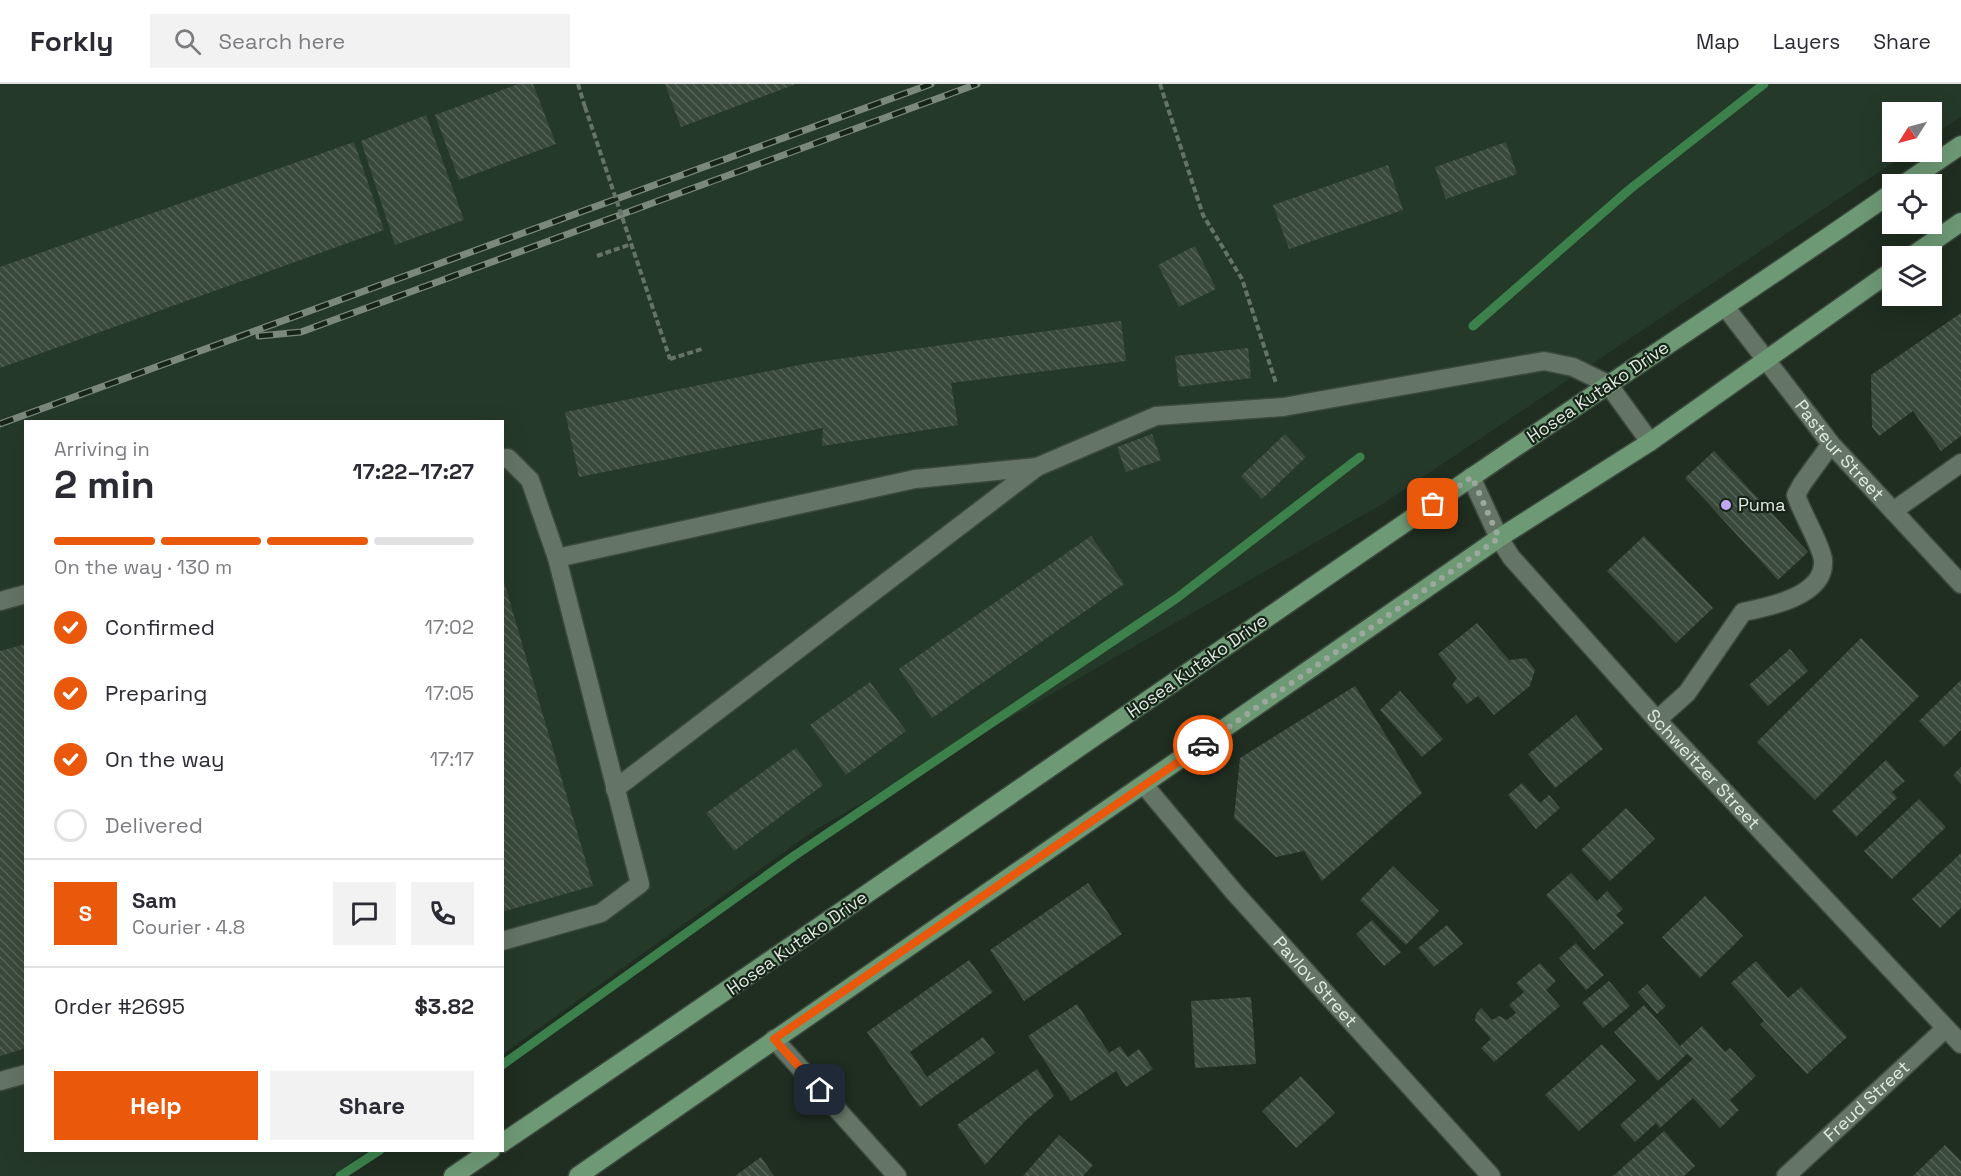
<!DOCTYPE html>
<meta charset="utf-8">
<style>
body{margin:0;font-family:"Space Grotesk",sans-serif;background:#f2f2f3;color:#2b2b33;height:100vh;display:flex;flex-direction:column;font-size:22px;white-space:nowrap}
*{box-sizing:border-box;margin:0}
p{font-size:20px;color:#7c7c81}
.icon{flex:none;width:33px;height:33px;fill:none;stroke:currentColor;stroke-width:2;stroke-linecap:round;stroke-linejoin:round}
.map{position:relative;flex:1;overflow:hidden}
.sheet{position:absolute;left:24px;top:336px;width:480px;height:732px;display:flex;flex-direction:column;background:#fff;border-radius:0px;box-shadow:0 6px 24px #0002}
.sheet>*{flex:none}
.needle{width:39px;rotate:234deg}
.buttons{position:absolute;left:1882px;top:18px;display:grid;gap:12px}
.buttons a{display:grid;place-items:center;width:60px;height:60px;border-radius:0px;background:#fff;box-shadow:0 6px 24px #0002;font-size:30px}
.pin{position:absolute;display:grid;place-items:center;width:51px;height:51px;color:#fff;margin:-26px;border-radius:12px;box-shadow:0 3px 9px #0006}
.courier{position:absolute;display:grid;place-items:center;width:60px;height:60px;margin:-30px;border:4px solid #ea580c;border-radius:50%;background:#fff;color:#222;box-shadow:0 2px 8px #0007}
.overview em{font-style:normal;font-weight:700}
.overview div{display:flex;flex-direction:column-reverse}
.overview{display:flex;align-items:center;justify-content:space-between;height:102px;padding:0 30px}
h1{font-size:39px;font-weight:700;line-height:45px}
.bar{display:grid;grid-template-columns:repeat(4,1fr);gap:9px 6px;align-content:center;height:72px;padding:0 30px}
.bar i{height:8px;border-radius:4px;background:#e1e1e2}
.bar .on{background:#ea580c}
.bar p{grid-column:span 4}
.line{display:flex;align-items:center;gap:15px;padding:0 30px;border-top:2px solid #e1e1e2}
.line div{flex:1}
.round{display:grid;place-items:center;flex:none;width:63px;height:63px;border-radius:0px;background:#f2f2f3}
ol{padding:0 30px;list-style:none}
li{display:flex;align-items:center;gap:18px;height:66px}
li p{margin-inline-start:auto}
li .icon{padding:6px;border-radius:50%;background:#ea580c;color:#fff;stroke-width:4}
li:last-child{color:#7c7c81}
li i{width:33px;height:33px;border:3px solid #e1e1e2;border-radius:50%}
.button{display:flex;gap:12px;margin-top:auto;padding:12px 30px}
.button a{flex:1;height:69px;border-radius:0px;background:#ea580c;color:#fff;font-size:24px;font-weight:700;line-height:69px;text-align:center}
.button a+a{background:#f2f2f3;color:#2b2b33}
header{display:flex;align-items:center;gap:36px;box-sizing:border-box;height:84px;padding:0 30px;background:#fff;border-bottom:2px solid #e1e1e2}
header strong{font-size:28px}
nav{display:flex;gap:33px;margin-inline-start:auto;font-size:21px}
.search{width:420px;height:54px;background:#f2f2f3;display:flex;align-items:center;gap:15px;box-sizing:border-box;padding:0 21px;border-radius:0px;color:#7c7c81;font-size:22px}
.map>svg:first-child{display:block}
.built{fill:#253929}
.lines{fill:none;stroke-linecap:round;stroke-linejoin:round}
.stream{stroke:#3c814c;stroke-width:9}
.building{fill:url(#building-back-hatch)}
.minor-casing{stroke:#3c493e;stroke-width:21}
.major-casing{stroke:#3c493e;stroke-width:21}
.path{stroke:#667368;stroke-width:4;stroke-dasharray:6 3;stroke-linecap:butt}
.minor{stroke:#647566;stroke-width:18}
.major{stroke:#6e9975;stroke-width:18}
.rail-casing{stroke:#7b887c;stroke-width:7}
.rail{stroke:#162418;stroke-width:4.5;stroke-dasharray:14;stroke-linecap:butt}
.path-bridge{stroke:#667368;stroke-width:4;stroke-dasharray:6 3;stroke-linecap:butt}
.done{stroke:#9ca89e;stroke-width:6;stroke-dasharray:0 10.8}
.route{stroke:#ea580c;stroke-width:8}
.poi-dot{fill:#c1a8f3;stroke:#162418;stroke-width:2}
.labels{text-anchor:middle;stroke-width:4.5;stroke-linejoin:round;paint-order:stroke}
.street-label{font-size:18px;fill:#e0eae1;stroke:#162418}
.poi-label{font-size:18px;fill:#e0eae1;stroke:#162418;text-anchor:start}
</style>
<header>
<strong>Forkly</strong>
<div class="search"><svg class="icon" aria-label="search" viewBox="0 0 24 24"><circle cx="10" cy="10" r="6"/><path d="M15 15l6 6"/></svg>Search here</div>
<nav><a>Map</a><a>Layers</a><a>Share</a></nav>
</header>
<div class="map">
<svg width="1961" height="1092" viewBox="0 0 1961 1092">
<defs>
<pattern id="building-back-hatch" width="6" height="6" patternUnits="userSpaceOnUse" patternTransform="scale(1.5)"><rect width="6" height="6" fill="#39493b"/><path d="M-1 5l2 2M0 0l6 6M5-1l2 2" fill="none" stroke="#556357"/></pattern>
</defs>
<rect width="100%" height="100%" fill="#1f2e21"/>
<path class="built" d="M0,0H1961V33L1932,52V28H1893V68H1909L1384,419L815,746L503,970L502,338H26V1066L367,1067L331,1092H0Z"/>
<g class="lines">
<g class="stream">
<path d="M1473,242L1630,105L1764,0"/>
<path d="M502,981L794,772L1177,514L1360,373"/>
<path d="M340,1092L380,1066"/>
</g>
</g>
<g class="building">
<path d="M518,0H533L556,60L459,96L435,31Z"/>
<path d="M665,0H796L681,43Z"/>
<path d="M426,31L464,136L395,161L361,57Z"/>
<path d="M354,58L384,146L0,284V183Z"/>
<path d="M1506,58L1517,90L1446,115L1435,83Z"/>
<path d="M1388,81L1403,126L1289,165L1273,121Z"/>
<path d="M1195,162L1216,205L1179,223L1158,181Z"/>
<path d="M1961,229V352L1941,367L1913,327L1879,352L1872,343L1871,291Z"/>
<path d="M1121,237L1126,277L951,299L958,341L822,362L823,344L579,393L565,328L809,279Z"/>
<path d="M1248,264L1251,294L1179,303L1175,272Z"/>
<path d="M1152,350L1161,376L1126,388L1117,363Z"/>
<path d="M1285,350L1306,373L1262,415L1241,392Z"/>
<path d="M1714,367L1808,468L1778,496L1685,394Z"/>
<path d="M1091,452L1124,500L932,634L899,585Z"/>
<path d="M1644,452L1713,524L1676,559L1607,487Z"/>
<path d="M502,491L593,802L502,828Z"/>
<path d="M1477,539L1509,576L1526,574L1535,586L1530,602L1494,631L1478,612L1467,620L1452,601L1457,594L1438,570Z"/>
<path d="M1861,554L1919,612L1815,716L1757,658Z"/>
<path d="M26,560V964L0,972V567Z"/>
<path d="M1790,565L1808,587L1768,622L1749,601Z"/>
<path d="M1961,596V646L1944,663L1919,637Z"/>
<path d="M870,598L906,647L846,691L810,641Z"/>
<path d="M1355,602L1422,709L1322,797L1304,767L1276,773L1234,734L1240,674Z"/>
<path d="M1400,607L1443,655L1422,673L1380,626Z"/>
<path d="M1576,631L1603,665L1555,704L1528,670Z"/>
<path d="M796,664L823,701L734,767L706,729Z"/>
<path d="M1886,676L1905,697L1892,708L1897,714L1856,753L1832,727Z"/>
<path d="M1961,683V700L1953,691Z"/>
<path d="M1522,699L1540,719L1549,711L1560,724L1536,745L1508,711Z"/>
<path d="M1919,715L1946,743L1892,795L1864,767Z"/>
<path d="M1626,724L1655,755L1610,797L1581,766Z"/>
<path d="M1961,769V824L1940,844L1912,815Z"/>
<path d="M1393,782L1439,827L1406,861L1360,816Z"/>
<path d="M1571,789L1597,817L1607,807L1623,825L1616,831L1624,839L1594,866L1546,811Z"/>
<path d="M1088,799L1122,850L1024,917L990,866Z"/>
<path d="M1705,812L1743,852L1700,894L1662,853Z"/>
<path d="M1372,836L1401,868L1384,882L1356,850Z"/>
<path d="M1447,841L1463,860L1434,883L1418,864Z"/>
<path d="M1576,859L1604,891L1586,906L1559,874Z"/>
<path d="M969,876L993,908L910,968L927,993L983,953L995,969L920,1023L867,948Z"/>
<path d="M1756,877L1788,914L1801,903L1847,953L1807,990L1760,940L1764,937L1731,899Z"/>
<path d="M1540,879L1556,897L1546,906L1560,922L1494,978L1481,964L1491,955L1475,937L1476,930L1481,924L1492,936L1499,932L1507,936L1516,929L1509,921L1524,908L1516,899Z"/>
<path d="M1609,897L1630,922L1603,944L1582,919Z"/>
<path d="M1647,900L1666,922L1657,930L1638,908Z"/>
<path d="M1251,913L1256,980L1195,984L1191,917Z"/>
<path d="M1077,920L1109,969L1120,962L1128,973L1139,965L1153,985L1126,1003L1116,987L1071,1017L1028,952Z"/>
<path d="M1644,921L1680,962L1702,942L1725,968L1730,964L1756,992L1730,1016L1739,1026L1720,1044L1693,1014L1660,1044L1656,1039L1635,1058L1620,1041L1693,975L1687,970L1658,997L1614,948Z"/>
<path d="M1602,960L1636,997L1579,1047L1545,1011Z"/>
<path d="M1037,985L1054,1012L1026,1036L985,1081L957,1041Z"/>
<path d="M1301,992L1335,1029L1296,1064L1262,1027Z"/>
<path d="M1664,1047L1695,1082L1684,1092H1613Z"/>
<path d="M1059,1051L1093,1081L1083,1092H1023Z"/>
<path d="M1945,1061L1961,1077V1092H1913Z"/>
<path d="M761,1073L774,1092H735Z"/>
</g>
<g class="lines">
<g class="minor-casing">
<g id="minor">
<path id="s1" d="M1726,224L1831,360L1961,500"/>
<path d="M502,375L508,374L530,396L557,474L640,800L601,829L502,857"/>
<path id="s2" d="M1471,393L1499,454L1511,473L1657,636L1961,960"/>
<path d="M1893,427L1961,379"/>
<path d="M557,474L915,395L1037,383"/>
<path d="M0,517L26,510"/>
<path d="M1657,636L1687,609L1743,528C1768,523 1826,512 1823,476C1821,460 1802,430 1796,411L1802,400L1831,360"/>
<path id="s3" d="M1144,701L1234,808L1491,1092"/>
<path d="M615,705L1037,383L1156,332L1283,323L1544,277L1573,283L1608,300L1650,358"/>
<path d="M774,955L897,1092"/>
<path d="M0,997L26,990"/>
<path id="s4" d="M1786,1092L1946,944"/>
</g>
</g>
<g class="major-casing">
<g id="major">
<path d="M1904,100L1961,61"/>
<path d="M1912,172L1961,138"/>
<path d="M502,1059C828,839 1149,614 1472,393C1612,297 1754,205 1893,108"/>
<path d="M453,1092L491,1066"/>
<path d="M578,1092L1499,454L1650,358L1893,186"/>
</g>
</g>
<g class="path">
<path d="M578,0L585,23"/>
<path d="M1160,0L1203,131L1242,195L1276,299"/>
<path d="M597,172L631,160"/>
<path d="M670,275L702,265"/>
</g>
<use href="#minor" class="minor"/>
<use href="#major" class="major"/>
<g class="rail-casing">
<g id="rail">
<path d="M259,252L301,248L977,0"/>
<path d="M0,340L931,0"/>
</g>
</g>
<use href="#rail" class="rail"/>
<path class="path-bridge" d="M585,23L670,275"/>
</g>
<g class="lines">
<path class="done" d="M1203,661L1499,454L1472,393L1433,420"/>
<path class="route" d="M820,1006L774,955L1203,661"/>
</g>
<circle class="poi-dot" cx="1726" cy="421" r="6"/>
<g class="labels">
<g class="street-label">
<text transform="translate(1598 308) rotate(-34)" y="6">Hosea Kutako Drive</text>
<text dy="6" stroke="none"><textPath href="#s1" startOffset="182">Pasteur Street</textPath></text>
<text transform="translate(1197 582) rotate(-35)" y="6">Hosea Kutako Drive</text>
<text dy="6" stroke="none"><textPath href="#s2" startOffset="376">Schweitzer Street</textPath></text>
<text transform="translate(797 859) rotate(-35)" y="6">Hosea Kutako Drive</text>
<text dy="6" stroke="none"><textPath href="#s3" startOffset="261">Pavlov Street</textPath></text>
<text dy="6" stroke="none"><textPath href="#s4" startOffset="110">Freud Street</textPath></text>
</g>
<g class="poi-label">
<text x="1738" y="427">Puma</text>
</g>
</g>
</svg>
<div class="buttons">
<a><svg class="needle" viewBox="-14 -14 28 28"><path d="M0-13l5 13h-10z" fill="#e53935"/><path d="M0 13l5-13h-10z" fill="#7c7c81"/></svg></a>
<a><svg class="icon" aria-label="locate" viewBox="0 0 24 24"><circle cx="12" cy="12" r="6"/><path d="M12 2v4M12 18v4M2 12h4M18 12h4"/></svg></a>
<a><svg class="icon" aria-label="layers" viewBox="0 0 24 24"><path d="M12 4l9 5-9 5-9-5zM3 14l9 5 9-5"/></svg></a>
</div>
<div class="pin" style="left:1433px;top:420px;background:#ea580c"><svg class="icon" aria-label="bag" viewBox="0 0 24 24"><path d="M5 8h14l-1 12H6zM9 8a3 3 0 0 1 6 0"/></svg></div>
<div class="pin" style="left:820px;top:1006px;background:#1f2937"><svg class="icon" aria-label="home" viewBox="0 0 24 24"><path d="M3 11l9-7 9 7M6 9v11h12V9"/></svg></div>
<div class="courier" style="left:1203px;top:661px"><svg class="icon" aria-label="car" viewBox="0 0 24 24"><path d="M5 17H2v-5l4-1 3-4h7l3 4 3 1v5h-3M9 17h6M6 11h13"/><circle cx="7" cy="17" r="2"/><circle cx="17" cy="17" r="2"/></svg></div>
<section class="sheet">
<div class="overview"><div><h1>2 min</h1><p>Arriving in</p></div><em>17:22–17:27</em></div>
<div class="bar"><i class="on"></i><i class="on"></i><i class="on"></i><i></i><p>On the way · 130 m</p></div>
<ol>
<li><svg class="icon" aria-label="check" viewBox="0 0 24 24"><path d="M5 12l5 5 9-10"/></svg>Confirmed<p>17:02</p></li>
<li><svg class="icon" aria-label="check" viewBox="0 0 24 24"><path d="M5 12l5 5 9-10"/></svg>Preparing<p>17:05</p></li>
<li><svg class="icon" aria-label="check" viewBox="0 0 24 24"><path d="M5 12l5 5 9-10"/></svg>On the way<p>17:17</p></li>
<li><i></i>Delivered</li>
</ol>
<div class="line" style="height:108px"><b class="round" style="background:#ea580c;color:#fff">S</b><div><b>Sam</b><p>Courier · 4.8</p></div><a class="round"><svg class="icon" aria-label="chat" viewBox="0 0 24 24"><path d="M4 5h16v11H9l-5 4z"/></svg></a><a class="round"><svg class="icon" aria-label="phone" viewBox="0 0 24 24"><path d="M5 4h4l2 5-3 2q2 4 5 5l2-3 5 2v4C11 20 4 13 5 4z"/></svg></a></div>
<div class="line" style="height:78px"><div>Order #2695</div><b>$3.82</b></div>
<div class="button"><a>Help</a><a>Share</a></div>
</section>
</div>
